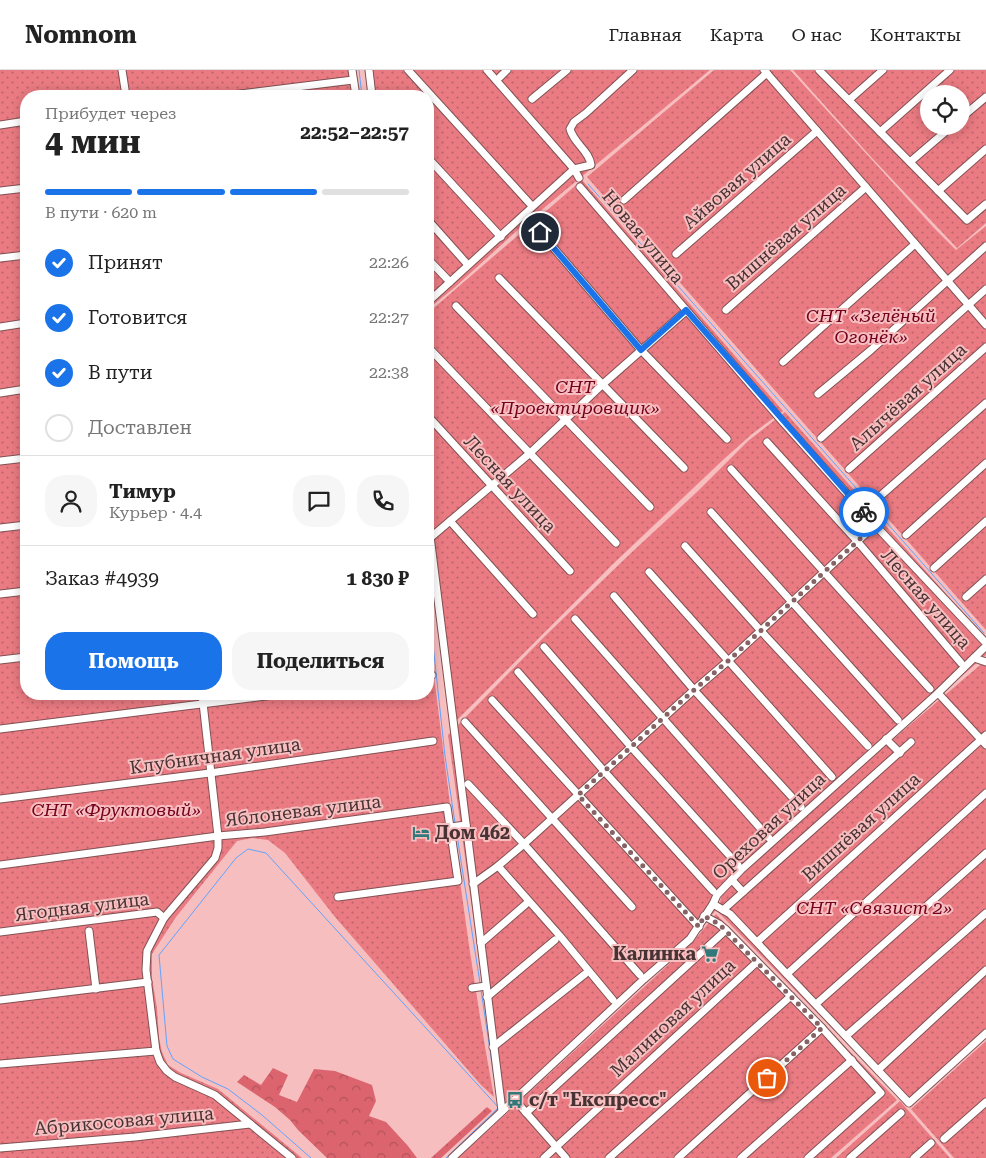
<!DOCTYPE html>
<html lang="ru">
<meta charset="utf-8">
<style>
body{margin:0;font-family:"Roboto Serif",serif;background:#f6f6f6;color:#222;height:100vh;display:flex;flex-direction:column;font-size:19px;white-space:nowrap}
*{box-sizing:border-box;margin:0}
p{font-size:16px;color:#767676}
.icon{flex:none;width:28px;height:28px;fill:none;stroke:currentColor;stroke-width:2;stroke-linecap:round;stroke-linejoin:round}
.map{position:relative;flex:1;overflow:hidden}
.panel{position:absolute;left:20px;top:20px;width:414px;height:610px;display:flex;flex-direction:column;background:#fff;border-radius:20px;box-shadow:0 2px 12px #0003}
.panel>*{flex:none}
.controls{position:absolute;left:920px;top:15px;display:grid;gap:10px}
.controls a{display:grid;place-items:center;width:50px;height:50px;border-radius:50%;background:#fff;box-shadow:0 2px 12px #0003;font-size:25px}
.pin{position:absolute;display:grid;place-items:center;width:42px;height:42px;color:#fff;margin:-21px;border:2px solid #fff;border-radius:50%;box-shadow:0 1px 5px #0007}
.courier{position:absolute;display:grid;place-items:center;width:50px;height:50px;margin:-25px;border:4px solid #1a73e8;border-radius:50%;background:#fff;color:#222;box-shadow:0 1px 6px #0007}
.summary em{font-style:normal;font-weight:700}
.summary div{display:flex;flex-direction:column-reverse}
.summary{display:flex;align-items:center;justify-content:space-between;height:85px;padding:0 25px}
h1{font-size:32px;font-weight:700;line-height:38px}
.bar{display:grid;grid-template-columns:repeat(4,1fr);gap:8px 5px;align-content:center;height:60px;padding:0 25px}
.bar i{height:6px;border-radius:4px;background:#e0e0e0}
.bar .selected{background:#1a73e8}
.bar p{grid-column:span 4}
.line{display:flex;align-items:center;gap:12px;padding:0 25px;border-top:1px solid #e0e0e0}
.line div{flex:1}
.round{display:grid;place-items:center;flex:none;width:52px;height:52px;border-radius:20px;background:#f6f6f6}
ol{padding:0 25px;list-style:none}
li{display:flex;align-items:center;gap:15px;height:55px}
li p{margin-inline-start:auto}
li .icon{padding:5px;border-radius:50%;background:#1a73e8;color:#fff;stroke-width:4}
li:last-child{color:#767676}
li i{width:28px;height:28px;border:2px solid #e0e0e0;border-radius:50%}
.button{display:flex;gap:10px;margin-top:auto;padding:10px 25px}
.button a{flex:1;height:58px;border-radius:20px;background:#1a73e8;color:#fff;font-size:20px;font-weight:700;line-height:58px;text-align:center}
.button a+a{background:#f6f6f6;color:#222}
header{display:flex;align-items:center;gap:30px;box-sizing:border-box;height:70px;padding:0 25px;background:#fff;border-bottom:1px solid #e0e0e0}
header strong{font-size:24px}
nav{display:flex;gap:28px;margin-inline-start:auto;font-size:18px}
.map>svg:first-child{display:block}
.forest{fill:url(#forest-crowns)}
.garden{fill:url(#garden-dots);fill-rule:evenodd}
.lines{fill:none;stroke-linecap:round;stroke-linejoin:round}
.stream{stroke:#62a3fd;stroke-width:1}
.minor-casing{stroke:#815153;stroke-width:9}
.minor{stroke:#fff;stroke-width:7}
.done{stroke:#856364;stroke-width:5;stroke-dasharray:0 9}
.route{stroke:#1a73e8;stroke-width:6}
.labels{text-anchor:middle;stroke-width:4;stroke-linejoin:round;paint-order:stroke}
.street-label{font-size:18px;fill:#483233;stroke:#f6bebf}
.park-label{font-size:18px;font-style:italic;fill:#74001e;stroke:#f6bebf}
.poi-label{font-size:18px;font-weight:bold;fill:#483233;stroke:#f6bebf;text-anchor:start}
</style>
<header>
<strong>Nomnom</strong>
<nav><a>Главная</a><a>Карта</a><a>О нас</a><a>Контакты</a></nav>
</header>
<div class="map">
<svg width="986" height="1088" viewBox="0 0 986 1088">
<defs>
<pattern id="forest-crowns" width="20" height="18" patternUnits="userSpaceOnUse" patternTransform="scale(1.25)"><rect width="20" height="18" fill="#db646e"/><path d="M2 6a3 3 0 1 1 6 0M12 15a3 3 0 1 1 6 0" fill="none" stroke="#b4535b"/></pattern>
<pattern id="garden-dots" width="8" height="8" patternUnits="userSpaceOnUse" patternTransform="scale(1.25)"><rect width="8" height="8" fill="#ea7b82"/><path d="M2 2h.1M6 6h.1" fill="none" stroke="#c0656b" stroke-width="1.8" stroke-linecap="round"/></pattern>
</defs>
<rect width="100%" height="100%" fill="#f6bebf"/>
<g class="forest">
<path d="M273,998L288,1005L279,1025L297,1032L314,999L335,1001L372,1015L376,1031L369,1046L386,1052L408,1076L417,1088H327L298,1060L290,1050L275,1037L237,1012L244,1005L261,1015Z"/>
<path d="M487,1037L492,1041L441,1088H431Z"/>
</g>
<g class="garden">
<path d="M0,0H355L359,26H26V251L0,254Z"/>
<path d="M365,0H710L521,157L454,218L428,239V26H368Z"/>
<path d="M714,0H790L934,158L956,180L986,156V560L587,107Z"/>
<path d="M793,0H986V153L957,178L871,87ZM929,24H961V56H929Z"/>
<path d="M582,110L783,341L752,364L724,389L613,494L457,650L428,420V243Z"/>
<path d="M26,252V624H428V558C448,715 465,872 494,1027L481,1015L335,847L285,783L268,770L252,768L237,771L176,847L152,884V908L157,938L159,968L162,982L168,995L181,1003L218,1019L302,1088H0V255Z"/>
<path d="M785,342L986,569V585L901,659L718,824L715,841L685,877L501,1046L448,665L545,566L631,483L698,421L748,371Z"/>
<path d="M986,590V968L909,1036L718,842L722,823L870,689Z"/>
<path d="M716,844L897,1030L831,1088H458L693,872Z"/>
<path d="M986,971V1088H954L911,1039Z"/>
<path d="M900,1031L950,1088H836Z"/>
</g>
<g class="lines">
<g class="stream">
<path d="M359,0L362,26"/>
<path d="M588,114L984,563"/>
<path d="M428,528L445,686L455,753"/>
<path d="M456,759L480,913"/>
<path d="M481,920L497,1027"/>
<path d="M311,1088L262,1045L228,1019L202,1007L173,989L167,976L159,885L236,788L248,779L266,783L499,1038"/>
<path d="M446,1088L498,1038"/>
</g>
<g class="minor-casing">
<g id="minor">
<path d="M122,0L126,26"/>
<path d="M352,0L356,26"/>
<path d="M369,0L372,26"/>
<path d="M408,0L532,136"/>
<path d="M487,0L574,99L579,108"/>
<path d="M764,0L986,255"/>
<path d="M819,0L967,150L986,134"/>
<path d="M500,7L507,0"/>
<path d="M224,26L353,10"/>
<path d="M532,29L567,0"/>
<path d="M849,30L883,0"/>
<path d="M961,48L986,27"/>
<path d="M0,55L26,51"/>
<path d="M880,62L950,0"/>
<path d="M428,88L501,167"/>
<path d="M910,92L952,56"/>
<path d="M580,117L781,350L875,455L984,571"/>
<path d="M0,121L26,118"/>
<path d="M938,121L986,79"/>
<path d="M624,130L767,3"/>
<path d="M428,150L468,195"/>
<path d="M540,162L641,280L727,369"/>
<path d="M676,184L817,61"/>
<path d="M0,188L26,185"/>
<path d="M428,189L450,212"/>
<path d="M499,208L684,398"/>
<path d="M428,232L574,99L591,95C589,80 574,74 570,59L574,52L586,43L633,0"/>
<path d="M456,236L650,437"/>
<path d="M726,240L866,117"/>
<path d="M0,257L26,253"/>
<path d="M428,277L616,473"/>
<path d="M783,292L915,174"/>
<path d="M0,323L26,319"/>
<path d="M818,324L871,280L986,176"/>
<path d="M428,346L570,501"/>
<path d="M821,368L986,219"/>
<path d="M767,372L857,471L961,593"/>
<path d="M0,391L26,388"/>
<path d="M731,399L930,619"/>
<path d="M849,399L986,277"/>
<path d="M878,428L986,333"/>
<path d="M711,442L898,650"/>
<path d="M428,450L502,1041"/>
<path d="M450,451L533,544"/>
<path d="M0,458L26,455"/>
<path d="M906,465L986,393"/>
<path d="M430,468L529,384L603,314L686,241"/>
<path d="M685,476L761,561L868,676"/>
<path d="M934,498L986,451"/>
<path d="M649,502L832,707"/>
<path d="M0,524L26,521"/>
<path d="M614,526L694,620L801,737"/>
<path d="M966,527L986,509"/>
<path d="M575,549L769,768"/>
<path d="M544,577L632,678L738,795"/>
<path d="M974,588L986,592"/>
<path d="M0,590L26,587"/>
<path d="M518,602L604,701L713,821"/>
<path d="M428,606L432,605"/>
<path d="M938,623L986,675"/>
<path d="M202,624L218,766V778L215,788L164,848L147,881L146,900L156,981L160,992L167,1001L175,1007L215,1025L292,1088"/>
<path d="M492,630L699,857"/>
<path d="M465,652L632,837"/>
<path d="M0,659L282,624"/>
<path d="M886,669L900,683"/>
<path d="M468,714L524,774L640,905"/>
<path d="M0,729L210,703L433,671"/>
<path d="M450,757L466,755"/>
<path d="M0,795L218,766L265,762L447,737L458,811L338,827"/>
<path d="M498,796L560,866L613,930"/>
<path d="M732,810L743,822"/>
<path d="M473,814L498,796L524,774L694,620L728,591L875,455"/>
<path d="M713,834L730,844L909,1033L986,963"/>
<path d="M723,840L911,672"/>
<path d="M704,846L719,854L726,860L822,958L881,1023L808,1088"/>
<path d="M89,861L96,919"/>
<path d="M0,862L157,842L164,848"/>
<path d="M757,872L986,665"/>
<path d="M481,873L526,834"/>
<path d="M787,904L986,723"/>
<path d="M472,918L486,916"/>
<path d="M487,927L555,870"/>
<path d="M0,930L148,912"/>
<path d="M816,934L986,783"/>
<path d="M846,966L986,843"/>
<path d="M493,977L585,904"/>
<path d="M0,994L156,981"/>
<path d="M878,1000L986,900"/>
<path d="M515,1030L566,1088"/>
<path d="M526,1043L726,860"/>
<path d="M944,1069L986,1032"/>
<path d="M0,1078L135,1067L250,1054"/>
<path d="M452,1088L644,909L690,869L713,834L717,825L741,800L938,623L986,576"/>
<path d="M544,1088L757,892"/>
<path d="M609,1088L791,926"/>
<path d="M678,1088L822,958"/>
<path d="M741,1088L852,990"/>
<path d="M850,1088L901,1043"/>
<path d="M914,1088L931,1073"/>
</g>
</g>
<use href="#minor" class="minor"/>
</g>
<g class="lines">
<path class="done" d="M767,1008L822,958L719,854L704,846L699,857L578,725L694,620L728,591L875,455L864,442"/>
<path class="route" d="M540,162L641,280L686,240L864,442"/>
</g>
<defs>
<g id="hotel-bare" transform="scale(1.35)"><path d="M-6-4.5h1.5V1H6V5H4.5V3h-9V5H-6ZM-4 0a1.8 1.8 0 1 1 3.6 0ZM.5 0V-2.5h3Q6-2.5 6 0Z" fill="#2f797b" stroke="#f6bebf" stroke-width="2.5" paint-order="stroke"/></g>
<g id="supermarket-bare" transform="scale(1.35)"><path d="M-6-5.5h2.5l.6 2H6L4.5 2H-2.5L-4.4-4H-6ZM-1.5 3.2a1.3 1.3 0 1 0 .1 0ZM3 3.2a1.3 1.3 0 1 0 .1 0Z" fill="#2f797b" stroke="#f6bebf" stroke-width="2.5" paint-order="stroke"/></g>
<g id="bus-bare" transform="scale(1.35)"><path d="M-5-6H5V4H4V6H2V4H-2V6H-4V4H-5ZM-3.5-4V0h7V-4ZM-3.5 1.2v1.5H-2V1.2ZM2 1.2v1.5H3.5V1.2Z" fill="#2f797b" stroke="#f6bebf" stroke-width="2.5" paint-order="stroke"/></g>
</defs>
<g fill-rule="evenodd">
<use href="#hotel-bare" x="421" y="763"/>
<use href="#supermarket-bare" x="710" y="884"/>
<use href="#bus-bare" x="515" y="1030"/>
</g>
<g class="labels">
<g class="street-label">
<text transform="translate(737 111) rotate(-41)" y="6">Айвовая улица</text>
<text transform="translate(643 167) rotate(50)" y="6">Новая улица</text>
<text transform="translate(786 167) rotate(-41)" y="6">Вишнёвая улица</text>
<text transform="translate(908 327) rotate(-42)" y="6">Алычёвая улица</text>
<text transform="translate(510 414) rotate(47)" y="6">Лесная улица</text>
<text transform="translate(926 529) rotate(49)" y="6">Лесная улица</text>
<text transform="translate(215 686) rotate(-8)" y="6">Клубничная улица</text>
<text transform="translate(303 741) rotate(-7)" y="6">Яблоневая улица</text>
<text transform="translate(769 756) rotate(-43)" y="6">Ореховая улица</text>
<text transform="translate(861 757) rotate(-42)" y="6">Вишнёвая улица</text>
<text transform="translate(82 837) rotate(-7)" y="6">Ягодная улица</text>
<text transform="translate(673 948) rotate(-43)" y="6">Малиновая улица</text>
<text transform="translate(124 1051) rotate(-5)" y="6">Абрикосовая улица</text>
</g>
<g class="park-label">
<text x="871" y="252">СНТ «Зелёный<tspan x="871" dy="21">Огонёк»</tspan></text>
<text x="575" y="323">СНТ<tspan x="575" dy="21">«Проектировщик»</tspan></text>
<text x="116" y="746">СНТ «Фруктовый»</text>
<text x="874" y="844">СНТ «Связист 2»</text>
</g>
<g class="poi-label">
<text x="435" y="769">Дом 462</text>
<text x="696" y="890" text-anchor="end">Калинка</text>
<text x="529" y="1036">с/т "Експресс"</text>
</g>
</g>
</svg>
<div class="controls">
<a><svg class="icon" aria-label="locate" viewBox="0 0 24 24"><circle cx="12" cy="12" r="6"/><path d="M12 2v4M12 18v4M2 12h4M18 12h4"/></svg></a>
</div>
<div class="pin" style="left:767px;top:1008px;background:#ea580c"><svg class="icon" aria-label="bag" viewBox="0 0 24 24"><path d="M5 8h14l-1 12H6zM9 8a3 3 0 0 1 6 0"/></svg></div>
<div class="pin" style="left:540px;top:162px;background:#1f2937"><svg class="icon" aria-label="home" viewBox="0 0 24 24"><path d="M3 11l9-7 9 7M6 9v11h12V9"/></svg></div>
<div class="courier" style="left:864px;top:442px"><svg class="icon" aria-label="bike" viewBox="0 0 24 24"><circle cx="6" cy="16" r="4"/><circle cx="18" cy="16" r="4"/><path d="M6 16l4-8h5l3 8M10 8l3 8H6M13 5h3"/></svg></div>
<section class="panel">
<div class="summary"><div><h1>4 мин</h1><p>Прибудет через</p></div><em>22:52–22:57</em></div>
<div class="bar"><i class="selected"></i><i class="selected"></i><i class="selected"></i><i></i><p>В пути · 620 m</p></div>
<ol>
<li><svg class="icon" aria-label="check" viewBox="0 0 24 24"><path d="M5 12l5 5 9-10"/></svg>Принят<p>22:26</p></li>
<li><svg class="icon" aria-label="check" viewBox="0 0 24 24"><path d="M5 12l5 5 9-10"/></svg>Готовится<p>22:27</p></li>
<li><svg class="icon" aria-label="check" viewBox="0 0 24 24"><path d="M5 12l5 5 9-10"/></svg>В пути<p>22:38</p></li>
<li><i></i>Доставлен</li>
</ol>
<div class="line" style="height:90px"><a class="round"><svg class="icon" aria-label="person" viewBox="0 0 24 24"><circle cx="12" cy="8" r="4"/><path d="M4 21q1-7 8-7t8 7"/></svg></a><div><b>Тимур</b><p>Курьер · 4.4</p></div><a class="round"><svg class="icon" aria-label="chat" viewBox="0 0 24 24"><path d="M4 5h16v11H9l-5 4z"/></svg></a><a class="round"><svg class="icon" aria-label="phone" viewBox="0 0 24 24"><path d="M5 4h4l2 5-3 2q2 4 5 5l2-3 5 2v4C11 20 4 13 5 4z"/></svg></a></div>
<div class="line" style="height:65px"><div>Заказ #4939</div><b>1 830 ₽</b></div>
<div class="button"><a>Помощь</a><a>Поделиться</a></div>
</section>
</div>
